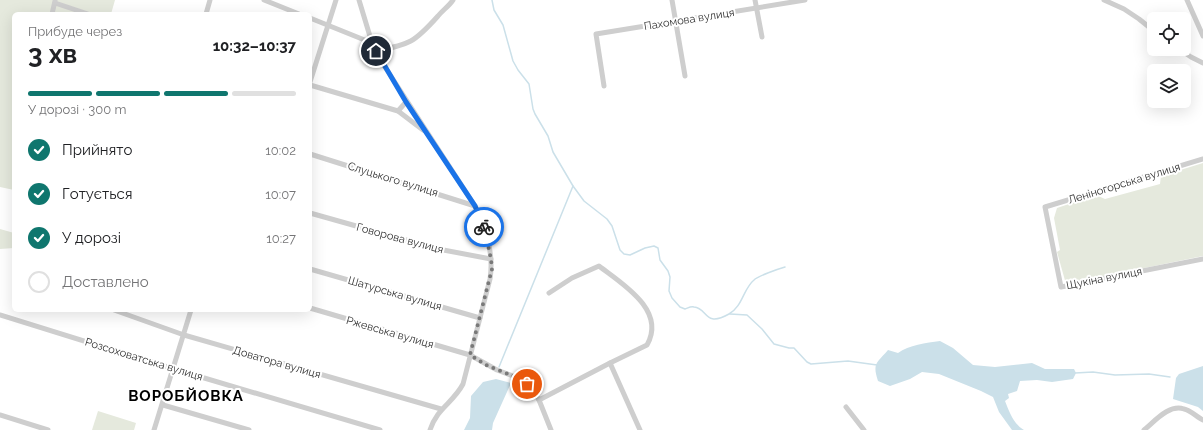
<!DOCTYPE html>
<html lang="uk">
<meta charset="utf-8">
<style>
body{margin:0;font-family:Raleway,sans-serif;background:#f2f2f2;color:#202124;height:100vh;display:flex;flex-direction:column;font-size:15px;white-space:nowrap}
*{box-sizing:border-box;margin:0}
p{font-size:13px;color:#757577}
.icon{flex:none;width:22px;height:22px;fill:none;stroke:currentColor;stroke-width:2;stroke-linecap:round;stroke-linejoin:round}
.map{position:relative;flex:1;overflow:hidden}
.sheet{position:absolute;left:12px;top:12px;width:300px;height:300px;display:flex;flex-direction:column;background:#fff;border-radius:6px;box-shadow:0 4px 16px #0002}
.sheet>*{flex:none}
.fabs{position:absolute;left:1147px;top:12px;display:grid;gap:8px}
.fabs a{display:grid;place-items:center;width:44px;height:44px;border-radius:6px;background:#fff;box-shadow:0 4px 16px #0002;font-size:20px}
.pin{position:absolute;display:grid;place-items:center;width:34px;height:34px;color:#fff;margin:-17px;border:2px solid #fff;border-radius:50%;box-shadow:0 1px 4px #0007}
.courier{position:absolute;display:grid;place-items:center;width:40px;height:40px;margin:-20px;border:3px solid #1a73e8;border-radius:50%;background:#fff;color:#222;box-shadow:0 1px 5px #0007}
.overview em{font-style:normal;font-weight:700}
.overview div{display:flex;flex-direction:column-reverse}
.overview{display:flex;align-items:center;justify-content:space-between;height:68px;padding:0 16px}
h1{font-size:26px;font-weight:700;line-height:30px}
.bar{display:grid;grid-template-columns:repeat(4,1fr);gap:6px 4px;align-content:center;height:48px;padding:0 16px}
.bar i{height:5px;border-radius:3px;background:#e0e0e0}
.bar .selected{background:#0f766e}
.bar p{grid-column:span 4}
ol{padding:0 16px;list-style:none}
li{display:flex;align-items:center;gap:12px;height:44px}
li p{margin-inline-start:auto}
li .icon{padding:4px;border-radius:50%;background:#0f766e;color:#fff;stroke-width:4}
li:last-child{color:#757577}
li i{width:22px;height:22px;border:2px solid #e0e0e0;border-radius:50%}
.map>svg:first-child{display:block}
.green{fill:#e5e9dd}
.water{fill:#cbe0e9}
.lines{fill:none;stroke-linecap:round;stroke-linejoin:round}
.stream{stroke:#cbe0e9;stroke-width:1.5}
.minor{stroke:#cecece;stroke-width:5}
.done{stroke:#797979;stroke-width:4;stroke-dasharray:0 7.2}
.route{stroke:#1a73e8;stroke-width:5}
.labels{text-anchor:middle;stroke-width:4;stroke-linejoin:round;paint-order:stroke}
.street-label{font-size:11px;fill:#313131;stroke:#fff}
.district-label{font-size:15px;font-weight:bold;letter-spacing:1px;fill:#000;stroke:#fff}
</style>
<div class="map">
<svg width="1203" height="430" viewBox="0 0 1203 430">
<rect width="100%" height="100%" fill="#fff"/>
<g class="green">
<path d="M0,0H115L111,14H14V190L0,187Z"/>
<path d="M1203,163V256L1066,284L1057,252L1060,250L1054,218L1057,208L1096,195L1105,199L1160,184L1161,176Z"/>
<path d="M0,229L14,233V248L0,249Z"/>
<path d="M98,411L136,423L134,430H92Z"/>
</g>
<g class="water">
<path d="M940,341L953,348L973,365L995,367L1032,363L1045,369H1074L1076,373L1073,379L1052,382L1037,380L1020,381L1017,391L1008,394L1009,398L1005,401C1009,411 1014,425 1024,430H1012L999,412L993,397L981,391L939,374L922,372L910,379L890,386L878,381C872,363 877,363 888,350L898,353C909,345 926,343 940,341Z"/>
<path d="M1203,366V411L1198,407L1173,399L1176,378L1179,374Z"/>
<path d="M496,379L511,383L493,423L492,430H464L470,418L471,396L483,382Z"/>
</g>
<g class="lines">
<g class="stream">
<path d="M492,0L494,10L503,25L513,61L518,70L529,84L533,109L535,114L548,136L553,152L573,186L584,201L607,219L612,226L620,250L624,254L630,255L645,248L654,246L658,248L660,260L668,271L670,277L669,291L672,298L680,307L685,309C688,308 691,306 694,307C708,308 704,328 729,314C743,306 743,289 754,280C758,276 778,269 785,267"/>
<path d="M730,314L747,315L762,329L774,344L789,348H794L807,362L811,364L848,361L877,365"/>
<path d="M499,367L573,186"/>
<path d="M1075,373L1093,372L1115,375L1149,374L1170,377"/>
</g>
<g class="minor">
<path d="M264,0L299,14"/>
<path d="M359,0L372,43L385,67L475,206C486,227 494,254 490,279L463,384C453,403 437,408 430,430"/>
<path d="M672,0L685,76"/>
<path d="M755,0L762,37"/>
<path d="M1104,0L1124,9L1139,19L1154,31"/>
<path d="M1187,0L1203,36"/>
<path d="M55,3L88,14"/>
<path d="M52,14L55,1"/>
<path d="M206,14L210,0"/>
<path d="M310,18L372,43"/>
<path d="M1179,49L1191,57L1203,63"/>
<path d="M376,51C410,44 414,43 438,16C443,10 449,6 453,0"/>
<path d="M310,82L336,0"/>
<path d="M310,85L398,111L423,130"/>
<path d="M604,86L596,34L805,0"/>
<path d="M398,111L406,102"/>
<path d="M310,154L475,206"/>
<path d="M1203,159L1045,207L1061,287L1203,259"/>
<path d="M310,213L438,249L491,259"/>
<path d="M310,269L480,318"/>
<path d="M310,308L470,355L497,370L521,379L532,389L539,400L551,430"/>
<path d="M114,310L184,335L441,409"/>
<path d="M0,315L174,369L380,430"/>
<path d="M610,363L640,430"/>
<path d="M539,400L610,363L647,345C667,310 621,283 599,266L572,278L549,293"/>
<path d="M163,405L249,430"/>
<path d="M846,407L864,430"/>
<path d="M0,415L48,430"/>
<path d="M154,430L191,310"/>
<path d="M1144,430C1155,421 1169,404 1184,409C1190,410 1197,417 1203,420"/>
</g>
</g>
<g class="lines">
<path class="done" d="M484,227L491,259L492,269L470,355L488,366L521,379L527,384"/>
<path class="route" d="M376,51L406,102L475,206L484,227"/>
</g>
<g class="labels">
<g class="street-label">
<text transform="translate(689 19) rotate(-9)" y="4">Пахомова вулиця</text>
<text transform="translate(393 179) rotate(17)" y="4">Слуцького вулиця</text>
<text transform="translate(1124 183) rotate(-17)" y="4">Леніногорська вулиця</text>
<text transform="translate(400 238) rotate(15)" y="4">Говорова вулиця</text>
<text transform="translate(1104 278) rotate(-11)" y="4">Щукіна вулиця</text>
<text transform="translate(395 293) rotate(16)" y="4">Шатурська вулиця</text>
<text transform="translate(390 332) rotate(16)" y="4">Ржевська вулиця</text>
<text transform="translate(144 359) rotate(17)" y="4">Розсоховатська вулиця</text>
<text transform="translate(277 362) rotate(16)" y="4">Доватора вулиця</text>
</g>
<g class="district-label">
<text x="186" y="401">ВОРОБЙОВКА</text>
</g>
</g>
</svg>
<div class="fabs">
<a><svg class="icon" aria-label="locate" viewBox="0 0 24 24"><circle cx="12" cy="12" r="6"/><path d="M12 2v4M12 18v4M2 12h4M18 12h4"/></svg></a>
<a><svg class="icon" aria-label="layers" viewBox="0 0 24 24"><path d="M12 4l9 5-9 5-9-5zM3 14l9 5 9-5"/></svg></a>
</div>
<div class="pin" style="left:527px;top:384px;background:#ea580c"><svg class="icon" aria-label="bag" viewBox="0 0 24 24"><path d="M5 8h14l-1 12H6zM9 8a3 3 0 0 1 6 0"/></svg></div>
<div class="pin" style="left:376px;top:51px;background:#1f2937"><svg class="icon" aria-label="home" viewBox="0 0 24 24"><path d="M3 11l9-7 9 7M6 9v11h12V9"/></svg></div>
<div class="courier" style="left:484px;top:227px"><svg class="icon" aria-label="bike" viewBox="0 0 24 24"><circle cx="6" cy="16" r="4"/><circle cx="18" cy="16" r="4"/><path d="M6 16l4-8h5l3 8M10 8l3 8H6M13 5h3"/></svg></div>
<section class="sheet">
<div class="overview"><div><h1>3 хв</h1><p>Прибуде через</p></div><em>10:32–10:37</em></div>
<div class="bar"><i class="selected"></i><i class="selected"></i><i class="selected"></i><i></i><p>У дорозі · 300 m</p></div>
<ol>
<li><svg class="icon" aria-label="check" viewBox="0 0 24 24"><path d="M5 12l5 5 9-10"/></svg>Прийнято<p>10:02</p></li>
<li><svg class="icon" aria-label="check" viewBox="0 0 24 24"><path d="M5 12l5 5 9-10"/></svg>Готується<p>10:07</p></li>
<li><svg class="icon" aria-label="check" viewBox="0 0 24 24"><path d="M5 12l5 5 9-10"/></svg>У дорозі<p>10:27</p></li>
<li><i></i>Доставлено</li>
</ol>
</section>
</div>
